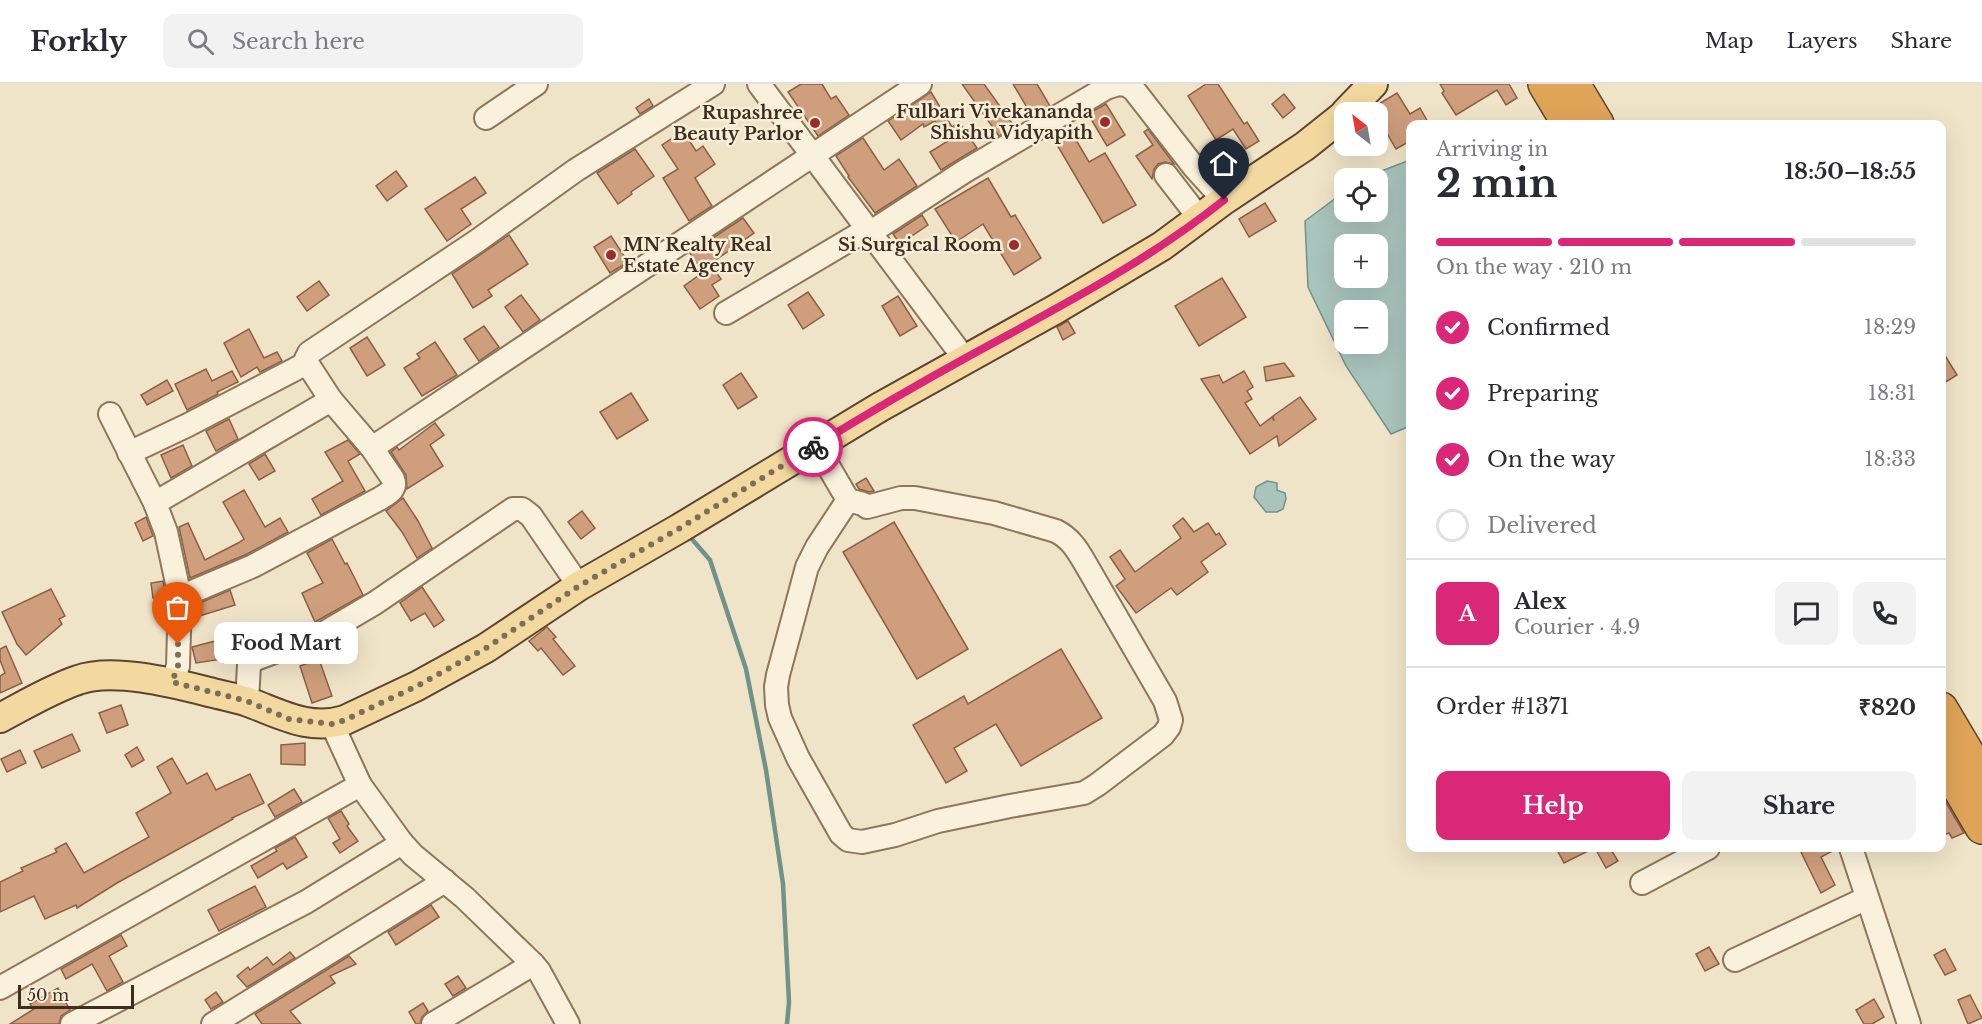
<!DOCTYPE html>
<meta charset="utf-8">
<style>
body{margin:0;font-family:"Libre Baskerville",serif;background:#f2f2f3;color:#2b2b33;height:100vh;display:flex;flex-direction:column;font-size:22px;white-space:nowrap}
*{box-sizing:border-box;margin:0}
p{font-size:20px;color:#7c7c81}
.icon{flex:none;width:33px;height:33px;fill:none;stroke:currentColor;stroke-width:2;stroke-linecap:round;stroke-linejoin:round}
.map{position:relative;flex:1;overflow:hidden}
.drawer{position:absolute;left:1406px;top:36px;width:540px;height:732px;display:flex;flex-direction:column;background:#fff;border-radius:12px;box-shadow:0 6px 24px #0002}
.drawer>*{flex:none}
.needle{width:39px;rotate:329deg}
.buttons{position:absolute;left:1334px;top:18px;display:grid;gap:12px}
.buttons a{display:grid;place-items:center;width:54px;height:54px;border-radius:12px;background:#fff;box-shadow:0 6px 24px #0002;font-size:30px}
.scale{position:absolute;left:18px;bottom:15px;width:116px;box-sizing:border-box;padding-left:6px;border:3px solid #3d2e20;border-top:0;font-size:16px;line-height:21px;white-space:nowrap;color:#3d2e20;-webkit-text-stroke:4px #f7eed8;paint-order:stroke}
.pin{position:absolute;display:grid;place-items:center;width:51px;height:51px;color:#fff;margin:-62px -26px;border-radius:50% 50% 50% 0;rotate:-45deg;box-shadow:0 0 6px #0007}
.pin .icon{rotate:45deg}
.courier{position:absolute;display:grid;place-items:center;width:60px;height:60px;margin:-30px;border:4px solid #db2777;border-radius:50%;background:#fff;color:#222;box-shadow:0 2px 8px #0007}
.bubble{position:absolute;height:42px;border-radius:12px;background:#fff;box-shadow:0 6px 24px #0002;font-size:20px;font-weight:800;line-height:42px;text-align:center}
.head em{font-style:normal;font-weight:800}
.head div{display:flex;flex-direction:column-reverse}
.head{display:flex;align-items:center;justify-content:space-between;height:102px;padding:0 30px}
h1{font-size:39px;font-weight:800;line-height:45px}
.bar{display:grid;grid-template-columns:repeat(4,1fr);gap:9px 6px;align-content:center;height:72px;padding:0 30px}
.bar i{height:8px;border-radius:4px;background:#e1e1e2}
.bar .current{background:#db2777}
.bar p{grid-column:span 4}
.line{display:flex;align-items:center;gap:15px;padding:0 30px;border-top:2px solid #e1e1e2}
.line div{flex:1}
.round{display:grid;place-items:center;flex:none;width:63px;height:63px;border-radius:12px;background:#f2f2f3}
ol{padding:0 30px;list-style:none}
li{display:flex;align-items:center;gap:18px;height:66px}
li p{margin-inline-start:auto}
li .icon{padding:6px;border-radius:50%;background:#db2777;color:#fff;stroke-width:4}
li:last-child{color:#7c7c81}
li i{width:33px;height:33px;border:3px solid #e1e1e2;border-radius:50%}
.primary-button{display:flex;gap:12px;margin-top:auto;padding:12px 30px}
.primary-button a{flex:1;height:69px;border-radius:12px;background:#db2777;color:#fff;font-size:24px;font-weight:800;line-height:69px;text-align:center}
.primary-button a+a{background:#f2f2f3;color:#2b2b33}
header{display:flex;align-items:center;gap:36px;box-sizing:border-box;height:84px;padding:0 30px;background:#fff;border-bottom:2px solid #e1e1e2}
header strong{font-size:28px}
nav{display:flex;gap:33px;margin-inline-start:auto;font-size:21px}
.search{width:420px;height:54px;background:#f2f2f3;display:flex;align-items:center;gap:15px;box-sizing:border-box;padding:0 21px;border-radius:12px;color:#7c7c81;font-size:22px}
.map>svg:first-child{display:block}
.water{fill:#a9c4bc;stroke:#6f938a;stroke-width:1.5;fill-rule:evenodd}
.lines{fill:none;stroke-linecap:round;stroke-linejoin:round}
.stream{stroke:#6f938a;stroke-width:4.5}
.building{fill:#cf9f7d;stroke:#8d5f41;stroke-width:1.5}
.minor-casing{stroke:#8d765c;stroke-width:26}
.major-casing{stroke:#5b4430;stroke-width:32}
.highway-casing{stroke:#5b4430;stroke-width:36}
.minor{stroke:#faf1dc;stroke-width:22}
.major{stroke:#f3d9a0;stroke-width:28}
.highway{stroke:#e0a458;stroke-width:33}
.done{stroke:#7c6e5b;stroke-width:6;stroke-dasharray:0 10.8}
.route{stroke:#db2777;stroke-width:8}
.poi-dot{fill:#9e2a2b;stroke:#f7eed8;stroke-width:2}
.labels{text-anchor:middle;stroke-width:5;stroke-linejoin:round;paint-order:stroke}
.poi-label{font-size:18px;font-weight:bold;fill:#3d2e20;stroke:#f7eed8;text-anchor:end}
</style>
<header>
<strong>Forkly</strong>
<div class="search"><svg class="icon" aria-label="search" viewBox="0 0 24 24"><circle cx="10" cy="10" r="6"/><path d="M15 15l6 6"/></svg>Search here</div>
<nav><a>Map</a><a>Layers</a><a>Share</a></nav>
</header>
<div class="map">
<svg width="1982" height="940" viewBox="0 0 1982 940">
<rect width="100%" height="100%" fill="#f0e4c8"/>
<g class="water">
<path d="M1410,76V342L1391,350L1346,282L1308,203L1305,137L1344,108V128H1377V94H1363ZM1344,160H1377V194H1344ZM1344,226H1377V260H1344Z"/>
<path d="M1267,397L1277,399V406L1285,409L1286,415L1283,425L1277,428H1266L1254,413L1256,403Z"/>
</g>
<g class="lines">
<path class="stream" d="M691,454L710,476L746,585L766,686L783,800L789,918L787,940"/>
</g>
<g class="building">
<path d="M801,0H822L831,15L836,12L849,31L818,52L788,8Z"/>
<path d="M962,0H984L1014,42L999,52Z"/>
<path d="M1013,0H1037L1050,22L1032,32Z"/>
<path d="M1206,0H1218L1244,40L1247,38L1259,57L1246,65L1233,45L1216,56L1188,12Z"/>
<path d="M1440,0H1509L1517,14L1506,21L1497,6L1456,31L1442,9L1444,7Z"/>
<path d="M931,8L952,43L959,38L977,64L941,86L930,68L948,57L935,37L924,43L923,40L901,56L888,37Z"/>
<path d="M1397,9L1410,30L1420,24L1429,40H1410V57L1396,65L1377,32V21Z"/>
<path d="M1284,10L1295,24L1283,34L1272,20Z"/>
<path d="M649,15L653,22L640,30L636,24Z"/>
<path d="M1106,20L1125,51L1107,62L1088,30Z"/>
<path d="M1069,44L1089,78L1105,69L1136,121L1103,139L1053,54Z"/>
<path d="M1148,45L1174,80L1165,78L1158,80L1154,85L1152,95L1136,72L1153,61L1144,48Z"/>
<path d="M683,47L696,67L703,62L715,80L695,94L712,122L689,137L663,94L678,85L662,61Z"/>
<path d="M863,54L884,86L899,75L917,102L875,129L848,93L849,92L836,72Z"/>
<path d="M635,65L654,92L631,108L632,110L618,120L597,89Z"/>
<path d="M396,87L407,102L387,117L376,102Z"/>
<path d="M475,93L486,109L461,125L471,140L447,157L425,125Z"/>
<path d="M988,94L1011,133L1015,131L1041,174L1014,191L983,140L956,158L935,125Z"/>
<path d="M1265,119L1276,137L1249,153L1239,135Z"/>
<path d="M922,131L928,141L900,160L893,150Z"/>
<path d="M743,134L754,149L710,180L721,195L712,201L719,212L700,225L684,202L702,189L690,169Z"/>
<path d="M509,151L528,180L488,206L492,212L473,224L452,190Z"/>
<path d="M611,152L628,178L610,189L594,163Z"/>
<path d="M1222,194L1246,233L1199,262L1175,222Z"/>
<path d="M319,197L329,211L307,227L297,213Z"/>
<path d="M808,208L824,231L803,245L788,221Z"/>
<path d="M521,211L540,236L523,248L505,223Z"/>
<path d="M898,212L917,242L900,252L882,222Z"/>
<path d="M1068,237L1075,249L1063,256L1057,243Z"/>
<path d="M484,242L499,263L479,277L464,255Z"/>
<path d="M249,245L264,274L277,268L282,277L260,288L257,283L241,293L224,259Z"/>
<path d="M367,253L385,281L367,292L350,264Z"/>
<path d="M435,258L457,291L422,312L404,284L420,274L417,270Z"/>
<path d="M1941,265L1957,291L1941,301Z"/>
<path d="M1284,279L1294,292L1266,297L1264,283Z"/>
<path d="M206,285L212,297L232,287L238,298L217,308L218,310L187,326L175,300Z"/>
<path d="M1244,287L1253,303L1247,307L1252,315L1245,319L1260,342L1272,333L1274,337L1273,332L1300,313L1316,335L1279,362L1277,352L1250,370L1201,295L1219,291L1223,299Z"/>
<path d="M741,289L757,313L738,325L723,301Z"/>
<path d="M167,296L173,307L147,321L141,311Z"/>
<path d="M631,309L648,336L617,355L600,328Z"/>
<path d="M229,335L238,355L216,367L206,347Z"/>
<path d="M435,339L444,351L430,361L443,382L407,405L406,391L391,368L397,363L399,366Z"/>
<path d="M348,356L360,370L348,377L365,407L321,431L312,415L343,397L325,368Z"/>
<path d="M183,361L192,382L171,394L161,371Z"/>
<path d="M265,370L275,387L259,396L249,380Z"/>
<path d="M866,394L874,407L869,408L859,405L856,400Z"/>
<path d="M244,406L265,443L280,434L288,448L247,470L190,494L179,443L188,439L205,476L238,459L244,455L223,418Z"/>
<path d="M403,414L418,437L432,464L417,474L402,448L386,427Z"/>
<path d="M582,427L595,444L581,455L568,438Z"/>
<path d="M146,433L153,452L143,457L135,439Z"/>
<path d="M1183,434L1194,448L1208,439L1216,451L1219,449L1226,460L1201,478L1208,488L1177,511L1171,504L1136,529L1116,502L1125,495L1110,473L1120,466L1135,488L1181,454L1173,442Z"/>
<path d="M894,438L968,565L917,595L843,468Z"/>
<path d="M332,455L345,480L347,479L363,511L315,538L302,509L323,499L307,469Z"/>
<path d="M163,497L166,512L153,514L151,499Z"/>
<path d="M422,503L444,536L434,543L425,529L411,537L400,519Z"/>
<path d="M51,505L65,532L59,535L62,540L26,571L17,560L2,528Z"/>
<path d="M230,506L235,521L193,534V522Z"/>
<path d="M269,541L274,554L248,564L237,571V575L223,579L222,575L196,579L192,563L215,557V559Z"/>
<path d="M547,543L556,553L553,555L575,582L563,591L541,564L538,567L529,557Z"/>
<path d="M6,562L22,599L0,609V592L5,589L0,576V565Z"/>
<path d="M1061,565L1102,634L1021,682L996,640L954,664L967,687L946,699L913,641L964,612L968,620Z"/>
<path d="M319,575L332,612L312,619L300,582Z"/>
<path d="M121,621L128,641L107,649L99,629Z"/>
<path d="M72,650L80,667L42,684L34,667Z"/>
<path d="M305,659V681L281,680V661Z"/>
<path d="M137,663L144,676L132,683L125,671Z"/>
<path d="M20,666L26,679L7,688L1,675Z"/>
<path d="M172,674L187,700L207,689L216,706L250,690L264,719L232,734L233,735L117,799L77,824L76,821L45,835L34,812L0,828V798L23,787L21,784L57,768L55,765L66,759L84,789L149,753L136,729L171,709L157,683Z"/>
<path d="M294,705L302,718L275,733L268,721Z"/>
<path d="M1941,710L1964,749L1952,754L1949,749L1941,752Z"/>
<path d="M341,727L349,740L347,742L358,757L340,769L333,759L340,755L328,734Z"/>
<path d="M295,753L307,773L287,785L283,779L258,794L251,782L277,767L275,764Z"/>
<path d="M1556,764H1594L1564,779Z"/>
<path d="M1595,764H1610L1618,777L1606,784Z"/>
<path d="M1799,764H1838L1821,773L1835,801L1821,809Z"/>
<path d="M255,802L266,823L219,847L208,826Z"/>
<path d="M431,821L439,833L396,861L388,848Z"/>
<path d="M121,851L127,862L109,872L123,898L107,907L92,880L66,895L61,885Z"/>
<path d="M1709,863L1719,880L1705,887L1696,870Z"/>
<path d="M1945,865L1956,886L1945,891L1934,871Z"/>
<path d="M290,868L295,874L247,903L237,892L248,883L250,886L267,873L273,881Z"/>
<path d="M349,872L356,880L330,892L335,899L290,927L301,940H262L255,930Z"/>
<path d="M458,892L466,904L453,912L445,900Z"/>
<path d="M58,904L70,926L61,932L59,940H10L34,925L30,920Z"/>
<path d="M216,908L223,918L211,925L205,916Z"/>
<path d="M1970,911L1982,934L1968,940L1958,916Z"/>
<path d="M1874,915L1884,933L1872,940H1864L1856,926Z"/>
<path d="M423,919L428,927L422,933L420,940H416L409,928Z"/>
</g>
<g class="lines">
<g class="minor-casing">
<g id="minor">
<path d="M759,0L964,274"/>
<path d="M1118,0L1127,1L1134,6L1194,83L1224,116"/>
<path d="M486,34L536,0"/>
<path d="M1166,91L1200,135"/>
<path d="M871,148L965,87L1106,4L1118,0"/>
<path d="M726,229L868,145"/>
<path d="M110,330L155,419L166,448L180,513L178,582L172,599"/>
<path d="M816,361L848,416L817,463L807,483L778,591L776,603L777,621L780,634L798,674L841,750L848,756L862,758L895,751L938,737L1010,722L1084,709L1097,701L1163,651L1169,643L1171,636L1165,617L1085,479C1077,465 1070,454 1056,447L994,429L915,414H901L867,423L863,420L848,416"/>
<path d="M372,364L920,0"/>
<path d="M129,369L188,341L307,279"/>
<path d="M155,419L331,316"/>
<path d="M180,513L253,482L381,414C389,409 397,405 393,395L372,364L331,316L307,279L306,275L309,269L477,157L576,86L713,0"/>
<path d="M247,617L249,581L253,576L324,549L375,519L513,425H522L531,432L579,502"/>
<path d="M332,640L360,701L402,759L413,771L465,814L533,880L539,887L568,940"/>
<path d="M1851,764L1909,940"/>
<path d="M1642,799L1708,764"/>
<path d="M1735,876L1867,814"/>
<path d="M0,904L360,701"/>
<path d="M72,940L306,818L402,759"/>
<path d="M213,940L445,797"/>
<path d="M433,940L533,880"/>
</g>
</g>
<g class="major-casing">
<g id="major">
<path d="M1346,28L1373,0"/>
<path d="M0,634C25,621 51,605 78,596C114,583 177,600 213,609C225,612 237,614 248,618C281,630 309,647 345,636L417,602L486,564L579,502L680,444L880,323L1056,225L1162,162L1224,116L1305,62L1344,31"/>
</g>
</g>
<g class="highway-casing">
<g id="highway">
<path d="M1545,0L1569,40"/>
<path d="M1573,0L1597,40"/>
<path d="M1941,625L1982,694"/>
<path d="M1941,673L1982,743"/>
</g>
</g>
<use href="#minor" class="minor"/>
<use href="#major" class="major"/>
<use href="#highway" class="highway"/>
</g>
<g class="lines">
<path class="done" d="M178,560V582L172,598L247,617L289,635L332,640L345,636L417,602L486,564L579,502L680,444L813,363"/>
<path class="route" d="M813,363C865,331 918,300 971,271C1057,224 1147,178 1224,116"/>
</g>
<g class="poi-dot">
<circle cx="1105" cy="38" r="6"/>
<circle cx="815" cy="39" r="6"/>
<circle cx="1014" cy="161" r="6"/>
<circle cx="611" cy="171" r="6"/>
</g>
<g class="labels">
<g class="poi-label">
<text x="1093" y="34">Fulbari Vivekananda<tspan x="1093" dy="21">Shishu Vidyapith</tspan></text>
<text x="803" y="35">Rupashree<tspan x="803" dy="21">Beauty Parlor</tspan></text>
<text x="623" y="167" text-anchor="start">MN Realty Real<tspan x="623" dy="21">Estate Agency</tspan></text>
<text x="1002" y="167">Si Surgical Room</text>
</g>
</g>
</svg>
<div class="buttons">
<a><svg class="needle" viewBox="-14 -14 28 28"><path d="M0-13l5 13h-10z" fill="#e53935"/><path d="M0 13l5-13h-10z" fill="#7c7c81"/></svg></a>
<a><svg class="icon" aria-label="locate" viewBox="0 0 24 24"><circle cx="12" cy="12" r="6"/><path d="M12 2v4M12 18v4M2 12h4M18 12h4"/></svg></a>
<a>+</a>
<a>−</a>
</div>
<div class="scale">50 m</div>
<div class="pin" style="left:178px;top:560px;background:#ea580c"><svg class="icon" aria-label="bag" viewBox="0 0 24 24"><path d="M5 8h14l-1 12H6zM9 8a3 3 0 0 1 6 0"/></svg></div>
<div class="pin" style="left:1224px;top:116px;background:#1f2937"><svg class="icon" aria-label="home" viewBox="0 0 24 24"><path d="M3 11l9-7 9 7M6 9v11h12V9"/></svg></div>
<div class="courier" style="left:813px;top:363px"><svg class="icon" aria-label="bike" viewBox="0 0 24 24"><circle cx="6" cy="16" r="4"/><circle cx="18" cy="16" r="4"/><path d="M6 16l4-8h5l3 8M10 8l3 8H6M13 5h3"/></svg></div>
<div class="bubble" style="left:214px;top:538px;width:144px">Food Mart</div>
<section class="drawer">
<div class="head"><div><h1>2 min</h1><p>Arriving in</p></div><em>18:50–18:55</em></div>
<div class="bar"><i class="current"></i><i class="current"></i><i class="current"></i><i></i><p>On the way · 210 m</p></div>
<ol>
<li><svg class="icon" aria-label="check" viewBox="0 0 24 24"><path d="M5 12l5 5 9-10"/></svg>Confirmed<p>18:29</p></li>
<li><svg class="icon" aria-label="check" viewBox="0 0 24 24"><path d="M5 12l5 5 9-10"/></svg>Preparing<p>18:31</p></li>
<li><svg class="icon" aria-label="check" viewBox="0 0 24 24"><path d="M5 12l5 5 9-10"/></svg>On the way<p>18:33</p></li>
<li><i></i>Delivered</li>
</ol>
<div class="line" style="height:108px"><b class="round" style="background:#db2777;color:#fff">A</b><div><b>Alex</b><p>Courier · 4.9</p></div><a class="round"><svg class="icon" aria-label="chat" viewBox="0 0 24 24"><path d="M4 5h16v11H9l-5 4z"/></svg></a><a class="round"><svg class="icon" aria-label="phone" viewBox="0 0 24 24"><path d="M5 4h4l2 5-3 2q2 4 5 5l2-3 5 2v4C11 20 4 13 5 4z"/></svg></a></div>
<div class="line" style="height:78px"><div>Order #1371</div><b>₹820</b></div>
<div class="primary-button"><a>Help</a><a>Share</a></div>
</section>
</div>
